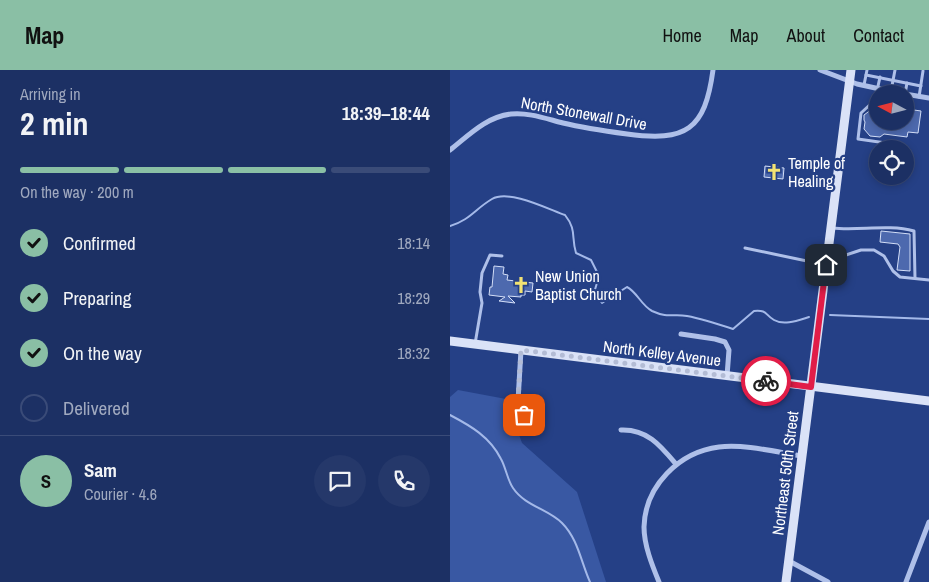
<!DOCTYPE html>
<meta charset="utf-8">
<style>
body{margin:0;font-family:"Archivo Narrow",sans-serif;background:#25386a;color:#f1f3f6;height:100vh;display:flex;flex-direction:column;font-size:19px;white-space:nowrap}
*{box-sizing:border-box;margin:0}
p{font-size:16px;color:#a0a9bf}
.icon{flex:none;width:28px;height:28px;fill:none;stroke:currentColor;stroke-width:2;stroke-linecap:round;stroke-linejoin:round}
.map{position:relative;flex:1;overflow:hidden}
.details{display:flex;flex-direction:column;background:#1c3064;width:450px}
.details>*{flex:none}
.needle{width:32px;rotate:277deg}
.fabs{position:absolute;left:419px;top:15px;display:grid;gap:10px}
.fabs a{display:grid;place-items:center;width:45px;height:45px;border-radius:50%;background:#1c3064;box-shadow:0 2px 8px #0003,0 0 0 1px #3a4b78;font-size:25px}
.pin{position:absolute;display:grid;place-items:center;width:42px;height:42px;color:#fff;margin:-21px;border-radius:10px;box-shadow:0 2px 8px #0006}
.courier{position:absolute;display:grid;place-items:center;width:50px;height:50px;margin:-25px;border:4px solid #e11d48;border-radius:50%;background:#fff;color:#222;box-shadow:0 1px 6px #0007}
.overview em{font-style:normal;font-weight:700}
.overview div{display:flex;flex-direction:column-reverse}
.overview{display:flex;align-items:center;justify-content:space-between;height:85px;padding:0 20px}
h1{font-size:32px;font-weight:700;line-height:38px}
.bar{display:grid;grid-template-columns:repeat(4,1fr);gap:8px 5px;align-content:center;height:60px;padding:0 20px}
.bar i{height:6px;border-radius:4px;background:#3a4b78}
.bar .on{background:#8abfa5}
.bar p{grid-column:span 4}
.line{display:flex;align-items:center;gap:12px;padding:0 20px;border-top:1px solid #3a4b78}
.line div{flex:1}
.round{display:grid;place-items:center;flex:none;width:52px;height:52px;border-radius:26px;background:#25386a}
ol{padding:0 20px;list-style:none}
li{display:flex;align-items:center;gap:15px;height:55px}
li p{margin-inline-start:auto}
li .icon{padding:5px;border-radius:50%;background:#8abfa5;color:#111;stroke-width:4}
li:last-child{color:#a0a9bf}
li i{width:28px;height:28px;border:2px solid #3a4b78;border-radius:50%}
header{display:flex;align-items:center;gap:30px;box-sizing:border-box;height:70px;padding:0 25px;background:#8abfa5;color:#111}
header strong{font-size:24px}
nav{display:flex;gap:28px;margin-inline-start:auto;font-size:18px}
main{display:flex;flex:1;min-height:0}
.map>svg:first-child{display:block}
.green{fill:#3958a3}
.lines{fill:none;stroke-linecap:round;stroke-linejoin:round}
.stream{stroke:#a4b9e9;stroke-width:2}
.building{fill:#4d69ae;stroke:#d3def7}
.lane{stroke:#afc0e9;stroke-width:3}
.street{stroke:#afc0e9;stroke-width:5}
.secondary{stroke:#dae2f7;stroke-width:9}
.done{stroke:#b3bcd5;stroke-width:5;stroke-dasharray:0 9}
.route{stroke:#e11d48;stroke-width:6}
.labels{text-anchor:middle;stroke-width:4.5;stroke-linejoin:round;paint-order:stroke}
.street-label{font-size:16px;fill:#fff;stroke:#254086}
.poi-label{font-size:16px;fill:#fff;stroke:#254086;text-anchor:start}
</style>
<header>
<strong>Map</strong>
<nav><a>Home</a><a>Map</a><a>About</a><a>Contact</a></nav>
</header>
<main>
<section class="details">
<div class="overview"><div><h1>2 min</h1><p>Arriving in</p></div><em>18:39–18:44</em></div>
<div class="bar"><i class="on"></i><i class="on"></i><i class="on"></i><i></i><p>On the way · 200 m</p></div>
<ol>
<li><svg class="icon" aria-label="check" viewBox="0 0 24 24"><path d="M5 12l5 5 9-10"/></svg>Confirmed<p>18:14</p></li>
<li><svg class="icon" aria-label="check" viewBox="0 0 24 24"><path d="M5 12l5 5 9-10"/></svg>Preparing<p>18:29</p></li>
<li><svg class="icon" aria-label="check" viewBox="0 0 24 24"><path d="M5 12l5 5 9-10"/></svg>On the way<p>18:32</p></li>
<li><i></i>Delivered</li>
</ol>
<div class="line" style="height:90px"><b class="round" style="background:#8abfa5;color:#111">S</b><div><b>Sam</b><p>Courier · 4.6</p></div><a class="round"><svg class="icon" aria-label="chat" viewBox="0 0 24 24"><path d="M4 5h16v11H9l-5 4z"/></svg></a><a class="round"><svg class="icon" aria-label="phone" viewBox="0 0 24 24"><path d="M5 4h4l2 5-3 2q2 4 5 5l2-3 5 2v4C11 20 4 13 5 4z"/></svg></a></div>
</section>
<div class="map">
<svg width="479" height="512" viewBox="0 0 479 512">
<rect width="100%" height="100%" fill="#254086"/>
<path class="green" d="M8,320L56,329L72,373L127,422L156,512H0V327Z"/>
<g class="lines">
<g class="stream">
<path d="M0,156C20,150 25,139 42,129C59,119 98,139 115,145C127,160 121,167 126,183L141,190L149,206L144,223L152,233L177,217C187,222 191,235 202,241C220,249 221,243 237,246C253,249 268,254 283,259L304,241C318,240 314,244 324,250C334,256 349,250 359,247"/>
<path d="M380,245L479,249"/>
<path d="M0,345C21,356 40,367 51,389C56,398 57,409 63,418C75,436 98,439 112,453C128,469 131,492 140,512"/>
</g>
</g>
<g class="building">
<path d="M422,39L428,42V51H441V53L455,55L457,39L471,41L468,63L458,62L457,67L434,64L430,67L420,66L414,59L415,52L414,50V45Z"/>
<path d="M315,96L334,98L333,109L314,107Z"/>
<path d="M431,161L460,164V201L447,200L450,177L448,174L430,172Z"/>
<path d="M44,196L54,197L53,204L58,205L57,210L83,213L82,222L75,221V225H71V227L58,226L65,233L49,231L55,227L39,225L40,217H42Z"/>
</g>
<g class="lines">
<g class="lane">
<path d="M416,5L471,16"/>
<path d="M430,7L425,30L411,43L408,69L443,74"/>
<path d="M414,15L417,0"/>
<path d="M441,21L445,0"/>
<path d="M455,24L457,13"/>
<path d="M469,27L473,1"/>
<path d="M382,158C409,161 438,154 464,161L465,208"/>
<path d="M295,178L376,195"/>
<path d="M379,184L396,185L411,180H424L434,186L443,201L450,207L479,210"/>
<path d="M25,274L32,233L30,222L32,203L40,185L52,186"/>
</g>
<g class="street">
<path d="M370,0L407,14L453,24"/>
<path d="M455,24L479,28"/>
<path d="M0,80C19,65 36,47 61,44C78,42 97,49 113,53C134,58 155,61 177,64C236,72 255,60 263,0"/>
<path d="M231,264L265,269L275,272L279,280L277,306"/>
<path d="M71,280L68,331L82,361"/>
<path d="M171,360C197,359 210,375 226,394"/>
<path d="M339,491L378,512"/>
<path d="M209,512C202,495 194,475 194,457C195,416 229,382 269,377C295,374 326,382 352,386"/>
<path d="M456,512L479,452"/>
</g>
<g class="secondary">
<path d="M0,271L479,331"/>
<path d="M336,512L401,0"/>
</g>
</g>
<g class="lines">
<path class="done" d="M74,345L68,331L71,280L316,311"/>
<path class="route" d="M316,311L361,317L376,195"/>
</g>
<defs>
<g id="church-bare" transform="scale(1.35)"><path d="M-1.2-6h2.4v3.5h3.3v2.4h-3.3V6h-2.4V-.1h-3.3v-2.4h3.3Z" fill="#f2e273" stroke="#254086" stroke-width="2.5" paint-order="stroke"/></g>
</defs>
<g fill-rule="evenodd">
<use href="#church-bare" x="324" y="102"/>
<use href="#church-bare" x="71" y="215"/>
</g>
<g class="labels">
<g class="street-label">
<text transform="translate(134 43) rotate(10)" y="6">North Stonewall Drive</text>
<text transform="translate(212 283) rotate(7)" y="6">North Kelley Avenue</text>
<text transform="translate(335 403) rotate(-83)" y="6">Northeast 50th Street</text>
</g>
<g class="poi-label">
<text x="338" y="99">Temple of<tspan x="338" dy="18">Healing</tspan></text>
<text x="85" y="212">New Union<tspan x="85" dy="18">Baptist Church</tspan></text>
</g>
</g>
</svg>
<div class="fabs">
<a><svg class="needle" viewBox="-14 -14 28 28"><path d="M0-13l5 13h-10z" fill="#e53935"/><path d="M0 13l5-13h-10z" fill="#a0a9bf"/></svg></a>
<a><svg class="icon" aria-label="locate" viewBox="0 0 24 24"><circle cx="12" cy="12" r="6"/><path d="M12 2v4M12 18v4M2 12h4M18 12h4"/></svg></a>
</div>
<div class="pin" style="left:74px;top:345px;background:#ea580c"><svg class="icon" aria-label="bag" viewBox="0 0 24 24"><path d="M5 8h14l-1 12H6zM9 8a3 3 0 0 1 6 0"/></svg></div>
<div class="pin" style="left:376px;top:195px;background:#1f2937"><svg class="icon" aria-label="home" viewBox="0 0 24 24"><path d="M3 11l9-7 9 7M6 9v11h12V9"/></svg></div>
<div class="courier" style="left:316px;top:311px"><svg class="icon" aria-label="bike" viewBox="0 0 24 24"><circle cx="6" cy="16" r="4"/><circle cx="18" cy="16" r="4"/><path d="M6 16l4-8h5l3 8M10 8l3 8H6M13 5h3"/></svg></div>
</div>
</main>
